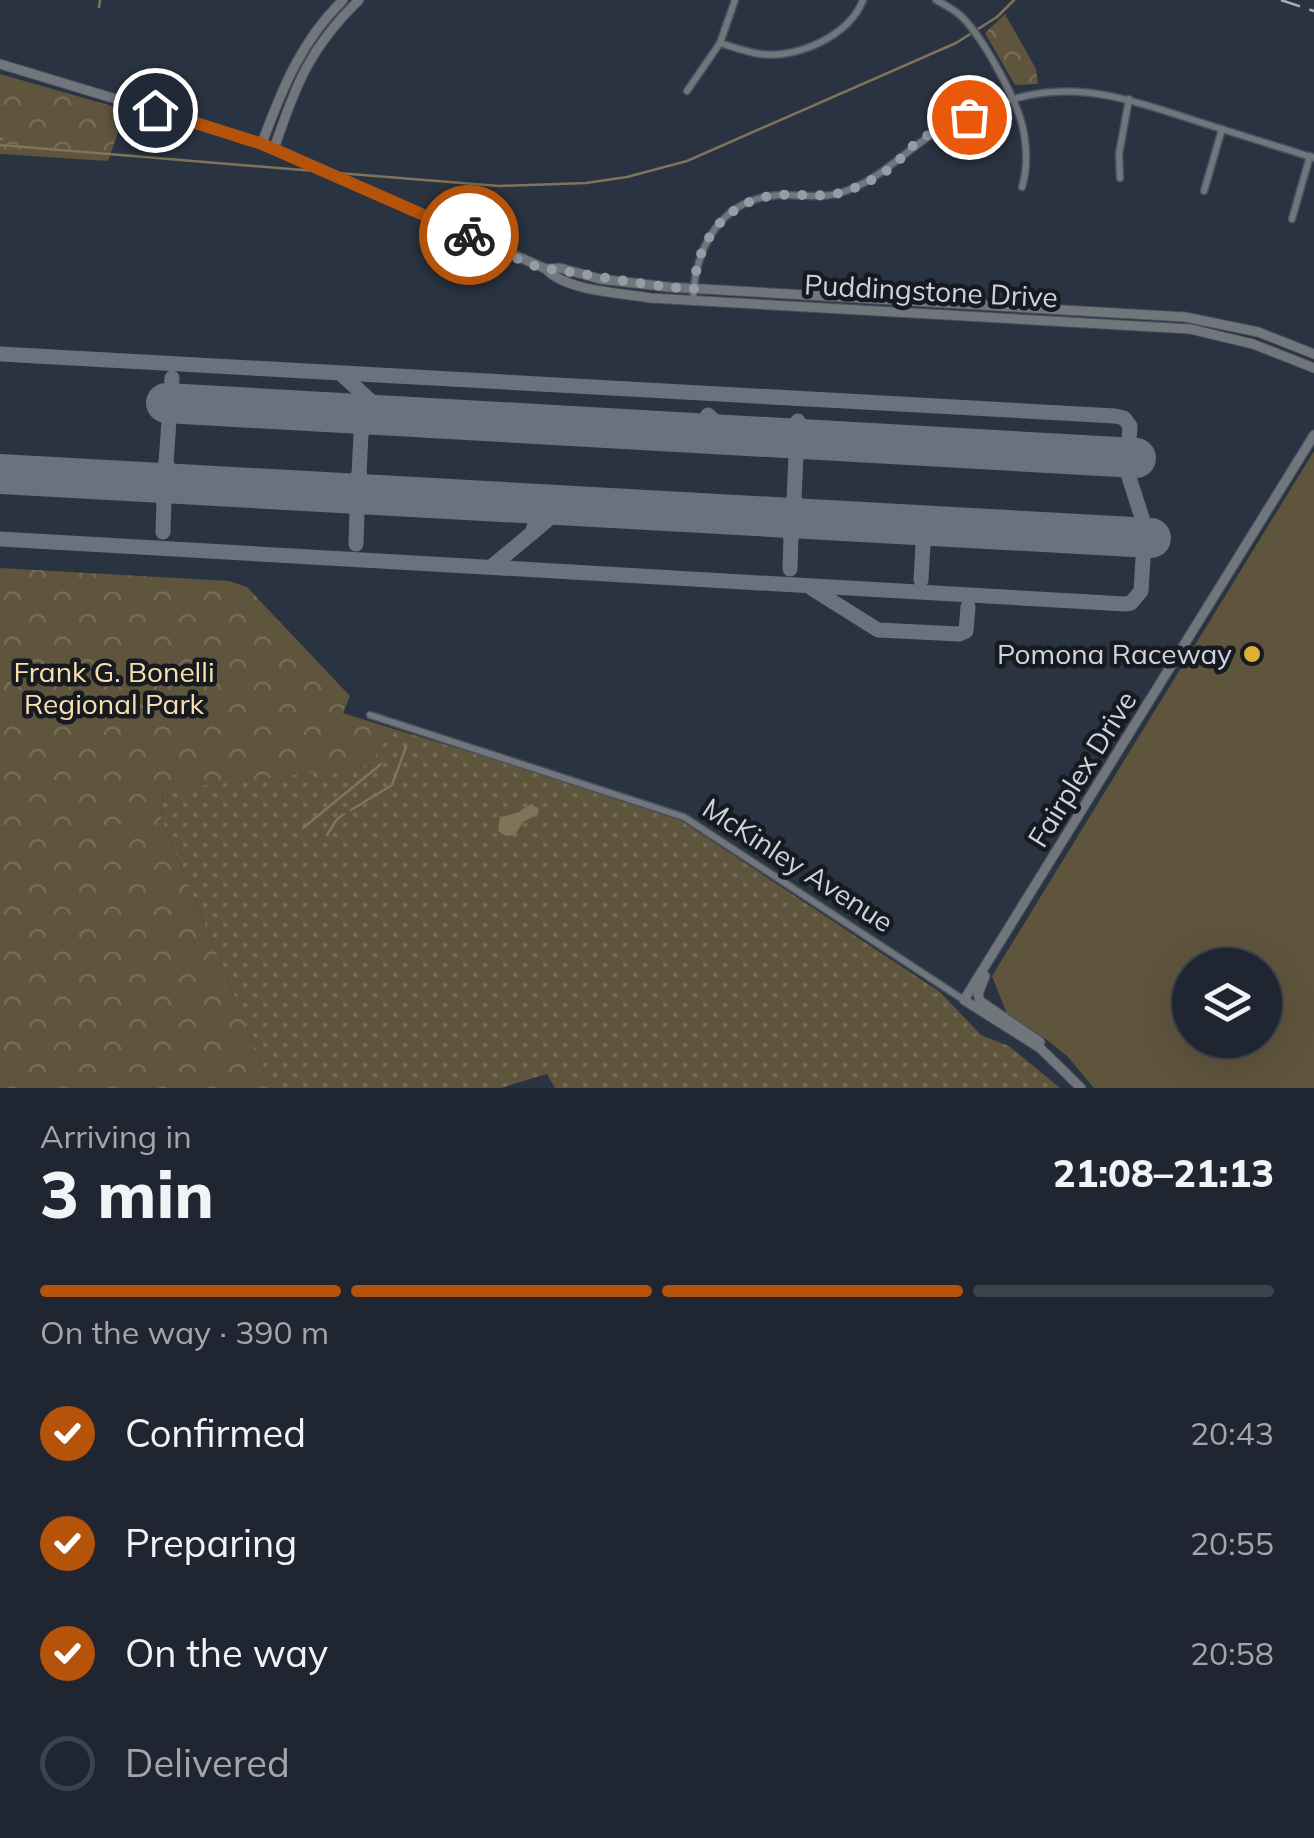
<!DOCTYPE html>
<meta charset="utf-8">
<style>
body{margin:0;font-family:Mulish,sans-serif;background:#2d323d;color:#f1f3f6;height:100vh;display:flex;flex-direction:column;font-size:38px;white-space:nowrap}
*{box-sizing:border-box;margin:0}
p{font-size:32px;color:#a2a5ab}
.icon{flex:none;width:55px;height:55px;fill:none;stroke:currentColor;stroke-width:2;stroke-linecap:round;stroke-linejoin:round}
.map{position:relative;height:1088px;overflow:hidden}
.drawer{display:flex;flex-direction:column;background:#202631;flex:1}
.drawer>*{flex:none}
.controls{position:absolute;left:1172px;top:948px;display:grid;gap:20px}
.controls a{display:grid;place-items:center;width:110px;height:110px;border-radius:50%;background:#202631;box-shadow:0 10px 40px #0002,0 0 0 2px #3d434d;font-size:50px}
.pin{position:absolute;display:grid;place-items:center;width:85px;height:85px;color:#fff;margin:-42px;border:5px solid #fff;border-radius:50%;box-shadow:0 2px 10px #0007}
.courier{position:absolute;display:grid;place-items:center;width:100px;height:100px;margin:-50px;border:8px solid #b45309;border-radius:50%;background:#fff;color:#222;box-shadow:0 2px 12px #0007}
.overview em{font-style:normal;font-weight:800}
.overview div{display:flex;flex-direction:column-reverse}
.overview{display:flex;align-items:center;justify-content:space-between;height:170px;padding:0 40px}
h1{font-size:65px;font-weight:800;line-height:75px}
.bar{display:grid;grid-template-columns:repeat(4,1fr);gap:15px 10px;align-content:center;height:120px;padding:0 40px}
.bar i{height:12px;border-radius:8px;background:#3d434d}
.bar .active{background:#b45309}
.bar p{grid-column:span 4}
ol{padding:0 40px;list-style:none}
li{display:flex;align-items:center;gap:30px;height:110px}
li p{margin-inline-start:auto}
li .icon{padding:10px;border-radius:50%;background:#b45309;color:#fff;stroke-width:4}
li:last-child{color:#a2a5ab}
li i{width:55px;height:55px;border:5px solid #3d434d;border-radius:50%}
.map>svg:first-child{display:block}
.grass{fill:url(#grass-dots)}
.park{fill:url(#park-crowns)}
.garden{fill:#5f543c;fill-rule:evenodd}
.water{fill:#7f7459}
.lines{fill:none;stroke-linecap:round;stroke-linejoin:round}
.stream{stroke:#7f7459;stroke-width:2.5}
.taxiway{stroke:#6a727e;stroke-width:15}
.runway{stroke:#6a727e;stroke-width:40}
.minor-casing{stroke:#48505d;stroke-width:9}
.tertiary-casing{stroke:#48505d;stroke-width:11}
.minor{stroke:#71767d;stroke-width:6}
.tertiary{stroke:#71767d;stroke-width:9}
.rail{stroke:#a9b0ba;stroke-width:2.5;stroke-dasharray:20 10;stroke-linecap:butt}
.done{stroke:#959ca6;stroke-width:10;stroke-dasharray:0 18}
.route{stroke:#b45309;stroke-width:12}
.poi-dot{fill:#dfb034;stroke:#171b21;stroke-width:4}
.labels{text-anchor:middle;stroke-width:9;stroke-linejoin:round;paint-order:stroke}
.street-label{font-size:28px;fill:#ced4dd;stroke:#171b21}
.poi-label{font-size:28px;fill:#ced4dd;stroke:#171b21;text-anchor:end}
.park-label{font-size:28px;fill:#f7e0ac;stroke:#171b21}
</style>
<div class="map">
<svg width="1314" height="1088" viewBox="0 0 1314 1088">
<defs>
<pattern id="grass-dots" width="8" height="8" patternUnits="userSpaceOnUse" patternTransform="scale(2.5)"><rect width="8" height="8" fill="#5f543c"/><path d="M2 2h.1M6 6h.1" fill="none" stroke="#756c58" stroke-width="1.8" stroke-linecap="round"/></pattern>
<pattern id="park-crowns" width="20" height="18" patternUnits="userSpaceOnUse" patternTransform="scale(2.5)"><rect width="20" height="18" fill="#5f543c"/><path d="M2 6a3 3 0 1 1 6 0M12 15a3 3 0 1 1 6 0" fill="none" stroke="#756c58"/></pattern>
</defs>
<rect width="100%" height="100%" fill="#2a3341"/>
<path class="grass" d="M384,726L640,803L680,820L940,992L981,1035L1009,1046L1060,1088H555L547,1074L501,1088H272L161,818L163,790L372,765Z"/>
<g class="park">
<path d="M1005,14L1036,69L1038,84L1015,85L985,33Z"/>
<path d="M0,74L126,110L108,161L0,154Z"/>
<path d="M0,568L229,581L247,587L350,696L343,713L384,726L373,765L163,791L161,818L272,1088H0Z"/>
</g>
<path class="garden" d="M1314,451V1088H1094L1067,1056L1047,1040L1007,1014L992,976ZM1190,965H1265V1040H1190Z"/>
<path class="water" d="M531,804L538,808V814L523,822L515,835L506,836L498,831L500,817L517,813Z"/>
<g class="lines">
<g class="stream">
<path d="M99,7L100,0"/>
<path d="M0,139H2"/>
<path d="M0,145L315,171"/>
<path d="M338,173L499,186L586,183L627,177L687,161L956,43L997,17L1014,0"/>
<path d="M351,810L392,785L406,747"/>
<path d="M303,828L381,764"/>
<path d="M327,835L337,819L344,814"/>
</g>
<g class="taxiway">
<path d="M0,354L1115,416L1124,418L1130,426L1127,471L1145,527L1141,591L1131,603L1125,604L0,539"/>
<path d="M340,373L387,416"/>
<path d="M341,413L357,422L361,433L372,418L390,416"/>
<path d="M798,421L802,431L815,439L804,444L796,456L791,444L779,437L790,432Z"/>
<path d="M697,433L707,428L708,415L721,427L738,435"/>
<path d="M166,463L173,477L184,484L171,490L164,501L159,489L149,482L161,475Z"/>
<path d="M166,463L172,378"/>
<path d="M359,475L361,433"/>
<path d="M336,493L353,485L359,474L365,488L377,495"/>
<path d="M336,493L349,498L357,512L363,501L377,495"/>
<path d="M794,499L796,456"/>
<path d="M517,502L532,512L535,524L532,533L559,510L577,506"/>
<path d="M775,516L786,524L791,537L795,528L808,518"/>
<path d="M777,517L789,508L794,499L806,518"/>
<path d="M907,524L916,530L923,544L938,526"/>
<path d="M163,532L164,501"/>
<path d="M356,544L357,512"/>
<path d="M491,567L532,533"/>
<path d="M790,569L791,537"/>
<path d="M921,580L923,544"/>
<path d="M811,588L878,630L959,634L966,631L968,607"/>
</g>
<g class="runway">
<path d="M166,403L1136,458"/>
<path d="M0,474L1151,538"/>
</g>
<g class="minor-casing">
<g id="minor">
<path d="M936,0C945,5 955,10 962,17C984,39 1019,103 1024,133C1027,151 1027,171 1022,187"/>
<path d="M720,43C733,47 747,52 760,54C797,59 849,36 863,0"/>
<path d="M687,91L720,43L735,0"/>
<path d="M1120,178L1119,154L1129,99"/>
<path d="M1204,191L1222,129"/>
<path d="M1292,219L1310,156"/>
<path d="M693,300C695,247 721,198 780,195C801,194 820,199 840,193C884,180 909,144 949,125C979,112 1009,97 1042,93C1101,85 1157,109 1212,126C1246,137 1280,147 1314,158"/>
<path d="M370,715L684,817L964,1000"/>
</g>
</g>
<g class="tertiary-casing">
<g id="tertiary">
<path d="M0,64L262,143L546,269C565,291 623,293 651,298L1190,329L1253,344L1314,368"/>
<path d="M262,143C282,89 301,41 343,0"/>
<path d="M274,149C295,86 310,47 359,0"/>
<path d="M546,269L560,268L600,279L668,287L1185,317L1258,332L1314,354"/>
<path d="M985,976L978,994L980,1001L1040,1042"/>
<path d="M1081,1088L1040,1048L964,1000L1314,435"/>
</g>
</g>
<use href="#minor" class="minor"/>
<use href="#tertiary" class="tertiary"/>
<path class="rail" d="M1281,0L1314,11"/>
</g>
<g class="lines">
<path class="done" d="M469,235C487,243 529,267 547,269C597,275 642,286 694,289C696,241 727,200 777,195C804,193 826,200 852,189C869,182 885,174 898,161C906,154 911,146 920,140C935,130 953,124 969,117"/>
<path class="route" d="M155,110L262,144L469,235"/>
</g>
<circle class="poi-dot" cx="1252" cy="654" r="10"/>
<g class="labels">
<g class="street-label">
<text transform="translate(931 291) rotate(3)" y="10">Puddingstone Drive</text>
<text transform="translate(1082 769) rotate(-58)" y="10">Fairplex Drive</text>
<text transform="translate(798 865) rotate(33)" y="10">McKinley Avenue</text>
</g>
<g class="poi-label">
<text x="1232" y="664">Pomona Raceway</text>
</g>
<g class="park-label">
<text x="114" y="682">Frank G. Bonelli<tspan x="114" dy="32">Regional Park</tspan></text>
</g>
</g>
</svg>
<div class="controls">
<a><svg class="icon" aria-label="layers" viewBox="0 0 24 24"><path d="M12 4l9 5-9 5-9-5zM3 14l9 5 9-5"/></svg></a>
</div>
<div class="pin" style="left:969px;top:117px;background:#ea580c"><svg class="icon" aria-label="bag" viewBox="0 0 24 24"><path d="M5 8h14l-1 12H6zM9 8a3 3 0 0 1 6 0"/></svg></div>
<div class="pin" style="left:155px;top:110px;background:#1f2937"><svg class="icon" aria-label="home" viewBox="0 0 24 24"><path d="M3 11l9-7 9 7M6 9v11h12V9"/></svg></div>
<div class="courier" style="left:469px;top:235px"><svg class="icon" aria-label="bike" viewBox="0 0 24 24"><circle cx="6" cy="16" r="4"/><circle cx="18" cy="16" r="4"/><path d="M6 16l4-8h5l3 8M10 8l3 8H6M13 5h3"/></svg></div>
</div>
<section class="drawer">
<div class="overview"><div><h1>3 min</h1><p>Arriving in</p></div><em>21:08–21:13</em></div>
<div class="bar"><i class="active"></i><i class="active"></i><i class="active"></i><i></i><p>On the way · 390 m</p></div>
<ol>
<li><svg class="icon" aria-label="check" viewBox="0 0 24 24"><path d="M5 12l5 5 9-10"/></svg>Confirmed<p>20:43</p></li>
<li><svg class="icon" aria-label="check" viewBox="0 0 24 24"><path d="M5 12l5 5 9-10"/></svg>Preparing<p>20:55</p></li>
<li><svg class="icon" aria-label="check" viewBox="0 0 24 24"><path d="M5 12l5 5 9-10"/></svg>On the way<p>20:58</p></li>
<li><i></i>Delivered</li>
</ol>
</section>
